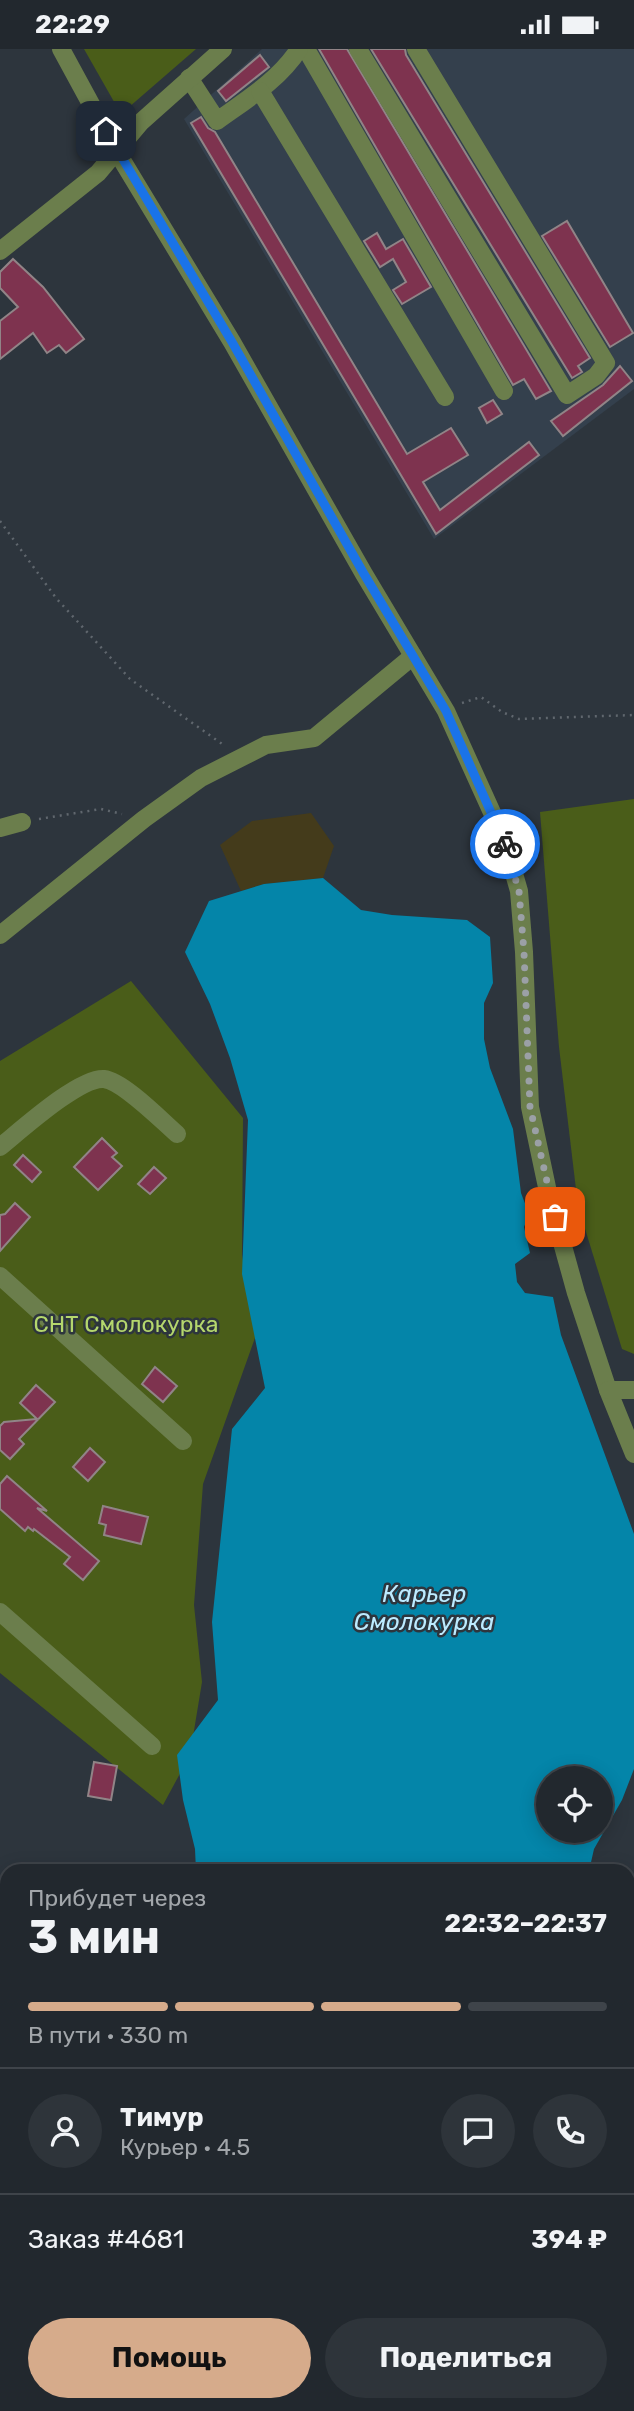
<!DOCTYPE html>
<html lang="ru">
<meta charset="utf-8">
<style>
body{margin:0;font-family:Rubik,sans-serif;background:#2e343a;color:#f1f3f6;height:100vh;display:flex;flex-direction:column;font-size:26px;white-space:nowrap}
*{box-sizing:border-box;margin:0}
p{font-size:23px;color:#a2a6aa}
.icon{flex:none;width:38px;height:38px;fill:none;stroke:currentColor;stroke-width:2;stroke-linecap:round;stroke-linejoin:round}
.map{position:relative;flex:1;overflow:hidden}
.side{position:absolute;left:0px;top:1815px;width:635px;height:548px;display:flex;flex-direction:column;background:#22282e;border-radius:21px 21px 0 0;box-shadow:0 4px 18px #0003,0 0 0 2px #3f444a}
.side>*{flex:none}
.controls{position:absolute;left:536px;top:1717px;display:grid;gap:14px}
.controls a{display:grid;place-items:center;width:77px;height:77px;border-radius:50%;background:#22282e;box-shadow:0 4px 18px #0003,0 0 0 2px #3f444a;font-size:35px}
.pin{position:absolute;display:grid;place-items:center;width:60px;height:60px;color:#fff;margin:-30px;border-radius:14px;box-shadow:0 4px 10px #0006}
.courier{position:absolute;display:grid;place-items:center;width:70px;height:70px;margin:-35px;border:5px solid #1a73e8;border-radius:50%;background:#fff;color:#222;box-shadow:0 2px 9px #0007}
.overview em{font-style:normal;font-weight:700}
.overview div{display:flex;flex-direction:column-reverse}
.overview{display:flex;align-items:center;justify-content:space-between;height:119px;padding:0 28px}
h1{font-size:46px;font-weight:700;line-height:52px}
.bar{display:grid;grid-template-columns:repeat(4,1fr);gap:10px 7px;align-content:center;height:84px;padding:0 28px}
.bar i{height:9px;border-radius:5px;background:#3f444a}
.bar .current{background:#d6ab8b}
.bar p{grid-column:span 4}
.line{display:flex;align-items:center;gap:18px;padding:0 28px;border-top:2px solid #3f444a}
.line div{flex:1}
.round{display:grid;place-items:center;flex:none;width:74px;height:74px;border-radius:37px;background:#2e343a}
.cta{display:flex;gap:14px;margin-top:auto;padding:14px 28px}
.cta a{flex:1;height:80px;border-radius:42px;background:#d6ab8b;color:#111;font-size:28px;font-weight:700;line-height:80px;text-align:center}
.cta a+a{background:#2e343a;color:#f1f3f6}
.status{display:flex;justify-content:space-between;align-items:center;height:49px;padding:0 35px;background:#22282e;direction:ltr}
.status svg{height:19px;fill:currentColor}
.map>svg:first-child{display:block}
.built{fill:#34404d}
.green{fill:#4a5d19}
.sand{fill:#443b1b}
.water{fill:#0485a9;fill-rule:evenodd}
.building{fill:#7e334f;stroke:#918487;stroke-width:2}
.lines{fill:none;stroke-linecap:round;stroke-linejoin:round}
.path{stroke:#60676e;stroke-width:2.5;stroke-dasharray:2 5;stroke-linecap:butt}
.minor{stroke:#6b7e4c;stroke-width:18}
.done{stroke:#9ba0a6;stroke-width:7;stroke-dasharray:0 12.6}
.route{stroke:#1a73e8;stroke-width:9}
.labels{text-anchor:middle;stroke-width:5;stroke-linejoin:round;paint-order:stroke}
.park-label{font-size:23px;fill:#b5d76d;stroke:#2d353d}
.water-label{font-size:24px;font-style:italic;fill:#bcebff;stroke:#2d353d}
</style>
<div class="status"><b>22:29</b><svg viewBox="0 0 49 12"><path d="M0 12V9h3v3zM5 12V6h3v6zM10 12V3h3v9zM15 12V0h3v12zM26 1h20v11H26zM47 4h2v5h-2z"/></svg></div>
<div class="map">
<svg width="634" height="2362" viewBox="0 0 634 2362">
<rect width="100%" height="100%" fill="#2d353d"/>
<path class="built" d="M262,0H634V340L434,490L184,70Z"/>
<g class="green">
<path d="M84,0H196L121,65Z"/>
<path d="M634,750V1305L622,1300L578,1157L559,998L540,763Z"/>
<path d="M131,932L243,1069L242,1206L256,1286L203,1435L194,1556L202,1633L190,1706L163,1756L0,1624V1012Z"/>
<path d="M0,1892L7,1899V2356H282L276,2362H0Z"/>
</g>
<path class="sand" d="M311,764L334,797L323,829L264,835L241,842L220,796L252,772Z"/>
<g class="water">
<path d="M323,829L361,861L392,866L467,871L490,888L493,934L484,954V990L490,1019L513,1080L521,1144L529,1165L524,1178L530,1204L515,1215L517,1233L525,1244L553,1248L561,1286L634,1485V1720L622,1751L594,1800L589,1822H196L195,1800L183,1751L177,1706L218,1651L212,1573L232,1380L265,1339L242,1225L248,1071L230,1009L210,955L185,903L209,852L264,835ZM548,1729H600V1782H548Z"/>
<path d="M628,1948L634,1965V2362H438L436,2356H628Z"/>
</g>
<g class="building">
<path d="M319,0H347L551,342L536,350L524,330L513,336Z"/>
<path d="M371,0H405L406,6L590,309L578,317L582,323L572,329Z"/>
<path d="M260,6L269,18L226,52L218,42Z"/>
<path d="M201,68L208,79L215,83L407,405L451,379L468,406L423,433L440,461L529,393L539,406L436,485L191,74Z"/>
<path d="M567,172L633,284L610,298L542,187Z"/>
<path d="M377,184L386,200L403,190L431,238L402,255L393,241L406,233L393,210L380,218L364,192Z"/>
<path d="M13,210L43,238L84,290L66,304L59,296L47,304L33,284L0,310V272L18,258L0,239V223Z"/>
<path d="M620,317L632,332L563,387L551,372L603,336Z"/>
<path d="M493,351L502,365L487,374L479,359Z"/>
<path d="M102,1089L117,1104L112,1108L122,1117L98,1141L74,1118Z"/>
<path d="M23,1106L41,1123L32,1133L14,1116Z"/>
<path d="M154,1118L166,1129L150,1145L138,1135Z"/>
<path d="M15,1154L30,1168L0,1202V1166L5,1165Z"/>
<path d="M155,1318L177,1337L163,1353L142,1335Z"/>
<path d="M36,1336L55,1353L19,1390L24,1395L10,1410L0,1401V1377L4,1373L37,1370L20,1354Z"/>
<path d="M90,1399L105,1413L88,1432L73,1418Z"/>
<path d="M7,1427L47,1462L37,1459L99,1512L83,1531L64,1515L70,1508L34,1480L33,1482L28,1478L25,1482L0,1460V1435Z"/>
<path d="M103,1457L148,1468L141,1495L104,1486L106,1476L99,1474Z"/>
<path d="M94,1713L117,1717L111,1751L88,1747Z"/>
</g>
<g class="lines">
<g class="path">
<path d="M0,472L56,549L130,630L225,697"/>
<path d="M462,654L481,648L502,663L519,670L634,666"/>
<path d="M39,770L101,760L122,765"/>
</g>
<g class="minor">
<path d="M61,0L117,103L232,293L364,525L446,662L504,790L519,842L524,903L530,1058L548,1143L576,1244L608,1341L634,1405"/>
<path d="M306,0L504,342"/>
<path d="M358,0L567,346L596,327L606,314L416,0"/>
<path d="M189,29L217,72C246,51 279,31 299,0"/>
<path d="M260,42L445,348"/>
<path d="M0,202L98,124L141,73L223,0"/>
<path d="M0,779L22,773"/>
<path d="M0,886L144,770L201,729L266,696L314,689L413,607"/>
<path d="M0,1098C20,1082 79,1028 104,1030C123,1032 162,1072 177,1085"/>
<path d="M0,1227L183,1392"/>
<path d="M608,1341H634"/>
<path d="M0,1563L152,1697"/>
<path d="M0,2088L7,2098"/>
<path d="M173,2356L177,2362"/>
</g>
</g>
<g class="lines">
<path class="done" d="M505,795L519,842L524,903L530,1058L555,1168"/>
<path class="route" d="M106,82L232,293L364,525L446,662L505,795"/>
</g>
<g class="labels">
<g class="park-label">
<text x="126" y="1283">СНТ Смолокурка</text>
</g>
<g class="water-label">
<text x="424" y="1553">Карьер<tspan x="424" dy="28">Смолокурка</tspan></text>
</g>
</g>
</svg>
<div class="controls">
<a><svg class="icon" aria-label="locate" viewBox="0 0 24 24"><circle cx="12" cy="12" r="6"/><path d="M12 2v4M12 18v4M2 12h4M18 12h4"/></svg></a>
</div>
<div class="pin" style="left:555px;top:1168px;background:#ea580c"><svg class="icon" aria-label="bag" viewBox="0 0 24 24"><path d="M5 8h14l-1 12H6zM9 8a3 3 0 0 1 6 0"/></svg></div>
<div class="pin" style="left:106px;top:82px;background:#1f2937"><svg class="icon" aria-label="home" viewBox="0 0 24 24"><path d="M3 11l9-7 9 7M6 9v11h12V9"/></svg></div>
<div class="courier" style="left:505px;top:795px"><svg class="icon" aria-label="bike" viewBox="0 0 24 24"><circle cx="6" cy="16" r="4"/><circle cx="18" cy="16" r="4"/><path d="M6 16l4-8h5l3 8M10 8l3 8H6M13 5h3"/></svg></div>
<section class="side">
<div class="overview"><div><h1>3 мин</h1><p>Прибудет через</p></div><em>22:32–22:37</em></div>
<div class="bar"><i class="current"></i><i class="current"></i><i class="current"></i><i></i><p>В пути · 330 m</p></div>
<div class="line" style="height:126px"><a class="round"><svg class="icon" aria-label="person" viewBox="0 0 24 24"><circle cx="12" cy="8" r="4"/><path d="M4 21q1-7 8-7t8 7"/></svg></a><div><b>Тимур</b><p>Курьер · 4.5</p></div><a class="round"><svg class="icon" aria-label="chat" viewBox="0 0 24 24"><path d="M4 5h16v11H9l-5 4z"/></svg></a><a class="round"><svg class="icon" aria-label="phone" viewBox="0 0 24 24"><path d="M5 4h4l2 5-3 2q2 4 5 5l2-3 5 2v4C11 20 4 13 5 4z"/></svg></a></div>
<div class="line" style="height:91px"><div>Заказ #4681</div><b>394 ₽</b></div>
<div class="cta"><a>Помощь</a><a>Поделиться</a></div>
</section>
</div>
